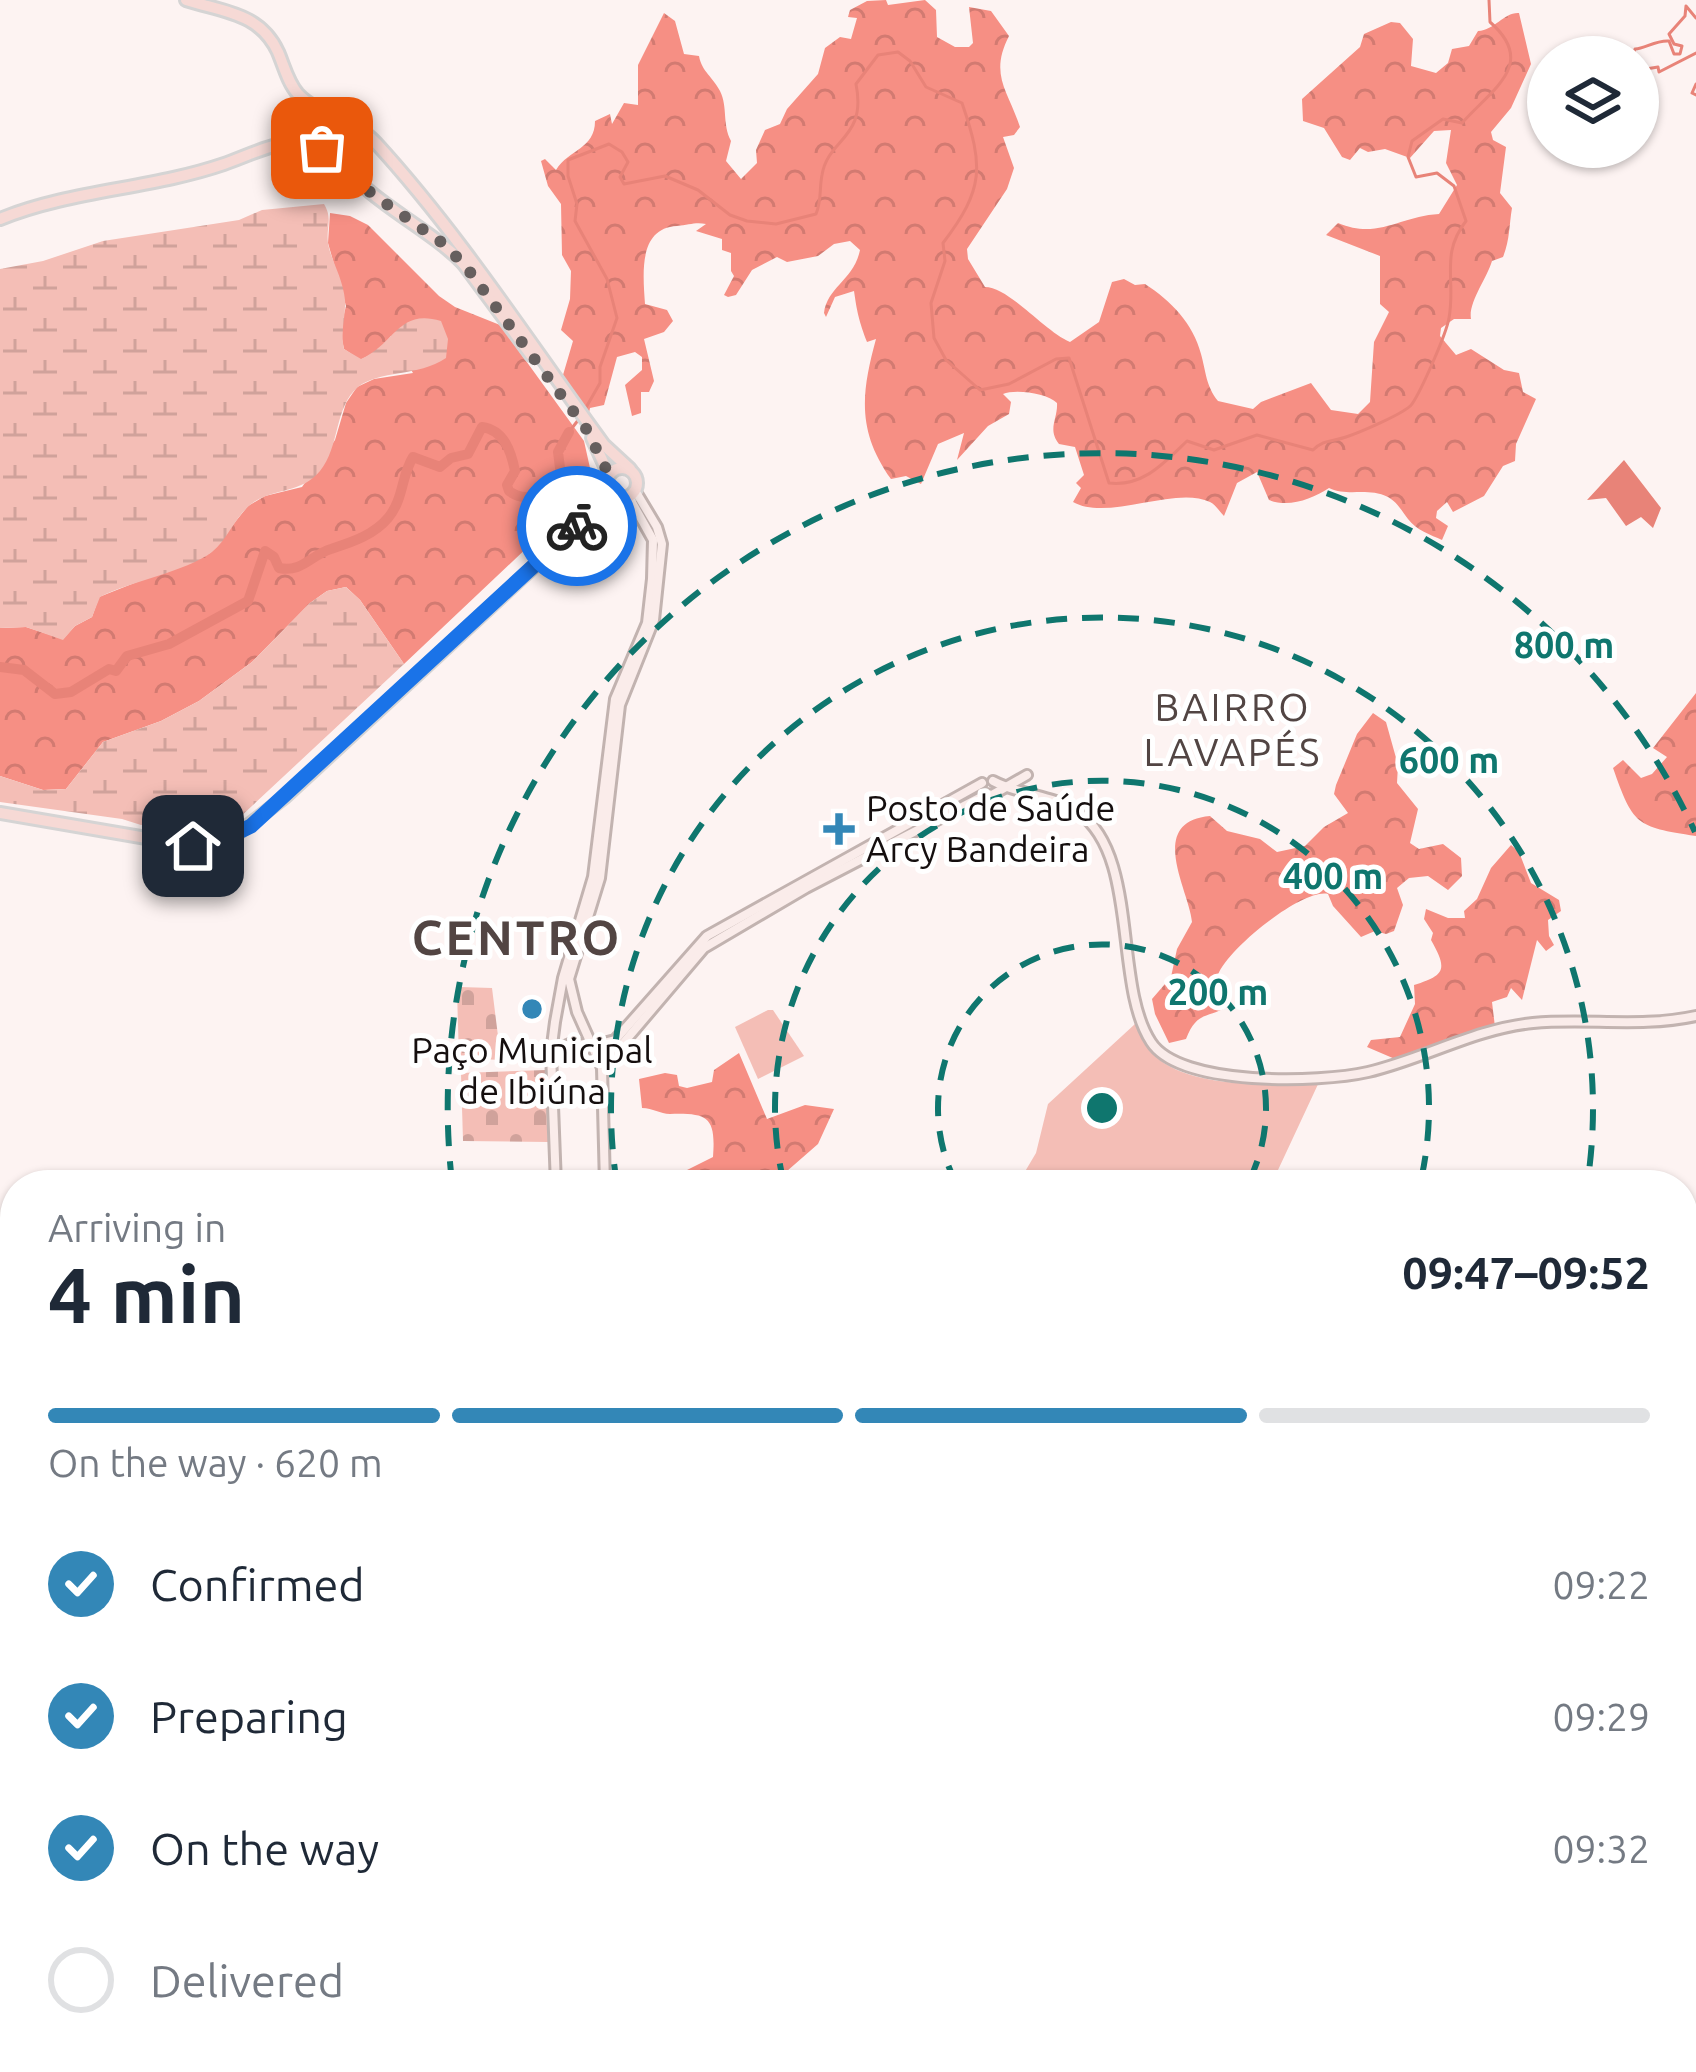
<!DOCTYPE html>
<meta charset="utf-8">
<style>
body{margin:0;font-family:Ubuntu,sans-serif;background:#f6f6f7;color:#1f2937;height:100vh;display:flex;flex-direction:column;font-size:45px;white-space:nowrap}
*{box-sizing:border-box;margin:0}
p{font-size:39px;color:#747a83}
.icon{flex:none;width:66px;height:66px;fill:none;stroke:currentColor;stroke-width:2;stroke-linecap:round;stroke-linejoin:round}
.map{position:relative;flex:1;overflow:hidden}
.drawer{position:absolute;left:0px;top:1170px;width:1698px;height:903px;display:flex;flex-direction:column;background:#fff;border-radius:48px 48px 0 0;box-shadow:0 3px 9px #0004}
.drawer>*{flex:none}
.tools{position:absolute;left:1527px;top:36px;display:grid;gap:24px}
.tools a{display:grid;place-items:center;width:132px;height:132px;border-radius:50%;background:#fff;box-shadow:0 3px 9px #0004;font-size:60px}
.pin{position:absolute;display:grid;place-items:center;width:102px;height:102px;color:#fff;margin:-51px;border-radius:24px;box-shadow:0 6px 18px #0006}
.courier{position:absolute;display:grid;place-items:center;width:120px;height:120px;margin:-60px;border:9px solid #1a73e8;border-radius:50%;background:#fff;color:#222;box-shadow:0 3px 15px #0007}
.head em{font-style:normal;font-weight:600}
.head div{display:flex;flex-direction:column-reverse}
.head{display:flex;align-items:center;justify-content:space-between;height:204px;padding:0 48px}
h1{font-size:78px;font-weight:600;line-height:90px}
.bar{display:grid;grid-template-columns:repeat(4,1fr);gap:18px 12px;align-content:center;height:144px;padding:0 48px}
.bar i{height:15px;border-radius:9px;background:#e0e1e3}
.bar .current{background:#3387b7}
.bar p{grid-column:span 4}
ol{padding:0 48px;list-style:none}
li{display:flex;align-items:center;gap:36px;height:132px}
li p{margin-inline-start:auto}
li .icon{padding:12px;border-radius:50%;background:#3387b7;color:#fff;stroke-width:4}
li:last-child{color:#747a83}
li i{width:66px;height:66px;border:6px solid #e0e1e3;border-radius:50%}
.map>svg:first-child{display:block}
.forest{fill:url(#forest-crowns)}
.wetland{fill:url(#wetland-marsh)}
.cemetery{fill:url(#cemetery-stones)}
.pitch{fill:#f4beb6}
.water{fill:#e88378}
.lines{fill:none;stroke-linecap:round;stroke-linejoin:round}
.stream{stroke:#e88378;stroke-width:3}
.river{stroke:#e88378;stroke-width:10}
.secondary-casing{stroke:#c2b3b0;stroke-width:14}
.primary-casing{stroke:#d5d4d4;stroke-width:16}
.secondary{stroke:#faecea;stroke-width:8}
.primary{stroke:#f6d9d5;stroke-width:10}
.done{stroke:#665f5e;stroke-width:12;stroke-dasharray:0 21.6}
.route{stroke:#1a73e8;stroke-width:15}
.ring{fill:none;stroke:#0f766e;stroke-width:6;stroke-dasharray:21 15}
.poi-dot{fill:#3387b7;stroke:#fff;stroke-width:4.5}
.labels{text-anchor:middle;stroke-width:10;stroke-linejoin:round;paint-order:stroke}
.poi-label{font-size:36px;fill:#150f0f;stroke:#fff;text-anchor:start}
.neighbourhood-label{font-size:39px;letter-spacing:3px;fill:#524543;stroke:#fff}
.district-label{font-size:48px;font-weight:bold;letter-spacing:3px;fill:#524543;stroke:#fff}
.centre{fill:#0f766e;stroke:#fff;stroke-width:6}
.ring-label{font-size:36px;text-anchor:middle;font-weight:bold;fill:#0f766e;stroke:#fff;stroke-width:10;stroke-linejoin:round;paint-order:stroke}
</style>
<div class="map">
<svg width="1696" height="2072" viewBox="0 0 1696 2072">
<defs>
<pattern id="forest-crowns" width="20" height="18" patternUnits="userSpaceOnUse" patternTransform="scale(3)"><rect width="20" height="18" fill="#f68f84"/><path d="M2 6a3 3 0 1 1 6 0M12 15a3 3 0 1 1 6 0" fill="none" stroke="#d27a71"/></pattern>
<pattern id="wetland-marsh" width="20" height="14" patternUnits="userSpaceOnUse" patternTransform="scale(3)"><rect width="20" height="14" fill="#f4beb6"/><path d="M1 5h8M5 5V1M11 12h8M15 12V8" fill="none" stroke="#d0a29b"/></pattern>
<pattern id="cemetery-stones" width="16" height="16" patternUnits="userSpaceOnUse" patternTransform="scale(3)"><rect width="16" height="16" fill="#f4beb6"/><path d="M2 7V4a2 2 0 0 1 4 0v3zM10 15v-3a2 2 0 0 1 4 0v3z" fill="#d0a29b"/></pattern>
</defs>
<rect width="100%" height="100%" fill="#fdf3f2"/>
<g class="forest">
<path d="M886,0L888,5L925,0L936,10L937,37L955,47H969L973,43L969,7L991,11L1009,36C989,75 1008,90 1020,127L1014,135L1003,137L1014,168L1007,189L967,249L968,259L985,287C1009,287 1044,331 1070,342L1099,322L1112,282L1124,279L1135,285L1145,284C1171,301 1193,323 1201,354C1206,372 1206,386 1218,401L1253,409L1261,402L1311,383L1331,410L1358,414L1370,402L1374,342L1389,312L1380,304V256L1326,235L1338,223C1378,240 1400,216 1439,214L1457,185L1446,163L1451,130L1434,131L1410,158L1385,149L1368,152L1360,148L1350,160L1342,157L1324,128L1303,121L1302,99L1360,47L1364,34L1391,22L1400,23L1413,39L1411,66L1436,73L1448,63L1452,49L1469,46L1478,31C1495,30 1504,12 1519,13L1531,64L1511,108L1491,132L1493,140L1506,147L1500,193L1512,208C1509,225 1510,240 1503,257L1492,261C1487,278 1468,303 1471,319H1454L1441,328L1440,336L1456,355L1471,349L1504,370L1519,373L1523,392L1536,399L1516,444L1515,461L1503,466L1484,496L1453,512L1447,502L1437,511L1436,518L1448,526L1442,540C1431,535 1416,530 1408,519C1401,510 1398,503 1388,497C1367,487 1348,497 1329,488C1312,499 1289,508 1269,500L1257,472L1237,483L1224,516C1219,511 1216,505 1210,502C1175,485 1108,522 1073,502L1081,488L1076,483L1084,475L1075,447L1059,444C1047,429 1058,419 1057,403C1047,393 1015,389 1003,394L1011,402L1009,414L988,426L957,460L964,433L938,444L921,484L906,476L891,479C857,431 861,394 876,339L867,342C859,321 857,312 854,291L835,297L826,317L824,313C827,287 854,280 860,250L850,241L834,244L818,256L787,262L777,257L752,270L736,295L728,297L724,295L734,276L731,271V253L722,250V239L696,231L706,224C695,222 689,225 677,226C638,228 643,274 645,304L667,310L673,321L664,332L644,339L654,381L649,392H641V413L632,416L625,385L642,370V357L635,352L617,357L604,405L590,408L588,417L563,375L573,341L561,330L570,299L571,271L562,255L561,204L548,186L541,161L545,159L556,170C569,149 595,149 595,121L610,114L612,124L624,103L638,105V65L664,13L675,21L684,54L699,56C702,72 713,77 720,91C728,107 722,124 731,141L726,161L741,179L757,163L756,150L765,130L780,124L787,109L818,74L825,48L840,37L851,39L857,18L848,17L850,10L867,1Z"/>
<path d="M330,213L350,216L368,225L439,296L455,307L500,325L584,441L590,468L541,520L532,543L404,664L360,600L346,587L327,591L310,603L252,662L199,701L161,721L103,742L66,789L43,790L0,776V628L26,627L63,639L75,626L92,617L99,597L210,553L248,506L265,496L302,487L335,440L346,403L357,387L374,379L413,373L391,336L378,351L360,360L344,349L340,330L346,306L328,243Z"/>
<path d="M1696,693V836C1635,827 1633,824 1613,768L1623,760L1641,778L1652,774L1667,757L1653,748Z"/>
<path d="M1373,713L1386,722L1398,765L1397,783L1418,809L1410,843L1419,849L1443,844L1461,858L1462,876L1448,890L1428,876L1409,878L1397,888L1403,905L1394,931L1386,934L1375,931L1361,937L1333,906L1328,894C1303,888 1227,949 1218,975L1229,1006C1206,1019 1197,1011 1186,1039L1169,1043L1155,1014L1152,999L1171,977L1177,949L1192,922C1189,890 1146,822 1210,816L1227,831L1260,839L1277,852L1305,846L1324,827L1348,813L1334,794L1336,785L1357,734Z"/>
<path d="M1511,845L1519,852L1531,883L1559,900L1561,911L1548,920L1549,936L1554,945L1546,951L1537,940L1522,1000L1511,988L1507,997L1492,1002L1495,1027L1438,1044L1402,1062L1367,1047L1371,1040L1400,1037L1415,1004L1414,985C1445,975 1448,970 1431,940L1433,933L1424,919L1426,909L1448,918H1465L1464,911L1477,899L1491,868Z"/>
<path d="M739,1053L767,1119L805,1105L834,1109L818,1144L771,1185H683L685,1171L713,1157C716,1117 708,1113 670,1114C660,1114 653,1108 642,1108L639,1079L665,1073L677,1075L679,1086L687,1088L712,1082L714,1070Z"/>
<path d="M15,1901V2058H520L507,2072H0V1923Z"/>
<path d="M1238,2058H1415L1407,2072H1251Z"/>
</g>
<g class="wetland">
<path d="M324,204C333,219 326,227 328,243C330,258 343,278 345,300C346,317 340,330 344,349L361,359C395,344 398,308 441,321L448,339L446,358C418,377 379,370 358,387C334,407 340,447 320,471C302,493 276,488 254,502C236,514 229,538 212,552C185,572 131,581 100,597L92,617L75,626L63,640L26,627L0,628V269L43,261L103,241L239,220L262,210Z"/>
<path d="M346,587L360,600L404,664L238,819L223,822L188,816L141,825L122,819L0,802V776L43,790L66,789L103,742L161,721L199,701L252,662L310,603L327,591Z"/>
<path d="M0,1554H7L15,1583V1786L0,1779Z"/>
</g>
<g class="cemetery">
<path d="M460,987L492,988L501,1060L459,1058L457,991Z"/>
<path d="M546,1070L548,1142L463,1141L461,1073Z"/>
</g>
<g class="pitch">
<path d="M768,1010H773L804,1056L758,1079L735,1027Z"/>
<path d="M1135,1024C1141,1035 1146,1047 1155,1056C1190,1089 1275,1086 1320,1080L1271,1185H1017L1036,1153L1048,1104Z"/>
</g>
<path class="water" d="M1624,460L1661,508L1653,528L1641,517L1626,526L1606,498L1587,500Z"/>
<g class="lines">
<g class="stream">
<path d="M1633,57L1635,49C1645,49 1655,40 1669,41L1674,54H1680L1682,46L1674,44L1669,34L1685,16L1686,6L1696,18"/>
<path d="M1638,61L1646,69L1658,67L1659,72L1696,53"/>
<path d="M1696,84L1692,93L1696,95"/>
<path d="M584,411L600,383V367L617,318L607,279L575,221L577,204L568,176V160L609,144L622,152L628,162L620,177L624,184L665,176L698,190L730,215L747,221L776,224L816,214C822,199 819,190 822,175C828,138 867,139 856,84L878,55L898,52L910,61L926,87L962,103C984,167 984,189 943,243L945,261L931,303L934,338L946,360L980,390L1009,384L1056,359L1069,358L1109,483C1143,487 1164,463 1187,441L1214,450L1257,435L1313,450C1324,439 1332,442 1346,437C1358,433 1406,413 1412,404C1421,391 1446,335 1449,318C1456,280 1440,254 1466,221L1454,186L1437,173L1416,177L1408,157L1412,141L1443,119L1462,123C1492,89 1538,64 1490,22L1489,0"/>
<path d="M569,432L579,419"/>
<path d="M1278,2072L1280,2058"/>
</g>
<g class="river">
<path d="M0,667L24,670L55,694L71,692L109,669L116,671L127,656L169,644L248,601L265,551L274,557L279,568C302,573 311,555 331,549C349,543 373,536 388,518C404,499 401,476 413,457L440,467L451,458L468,454L482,427C504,430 511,451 515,471L507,485L509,491C528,505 548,492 561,476L558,452L569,432"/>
<path d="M0,1579L15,1598"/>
</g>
<g class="secondary-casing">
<g id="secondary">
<path d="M993,781C1019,795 1054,795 1078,812C1140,855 1113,984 1151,1042C1180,1087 1320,1083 1368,1072C1424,1059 1474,1029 1533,1023C1588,1018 1641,1028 1696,1016"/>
<path d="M982,793L992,795L1027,775"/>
<path d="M552,1052L572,1043L592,1046L615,1040L707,936L982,783"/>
<path d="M603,1067L704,948L806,888L985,795"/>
<path d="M556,1185L551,1053L555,1022L563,978L593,877L615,699L647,623L652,579L653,540L629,497"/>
<path d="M605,1185L602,1068L577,1012L569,979L600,878L620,705L654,620L662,544L657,527L636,492"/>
<path d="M1683,1610L1696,1599"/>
<path d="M912,2058L913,2072"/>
</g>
</g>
<g class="primary-casing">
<g id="primary">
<path d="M186,0C224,12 260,13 278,52C284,66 288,83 298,94C319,116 354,119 376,143C461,236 530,344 604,445L630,469"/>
<path d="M0,219C71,190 151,189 224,164C250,155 285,136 313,144C336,151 351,177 369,191C400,217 435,235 464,264"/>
<path d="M460,259L531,355"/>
<path d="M592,438L609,475"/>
<circle cx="622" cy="483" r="15"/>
<path d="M0,813L193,846L233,837L285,797L594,511L624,499"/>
<path d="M193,846L196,833H231"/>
<path d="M2,1520L15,1534"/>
<path d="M0,1548H15"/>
<path d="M1683,1776L1696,1789"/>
</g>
</g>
<use href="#secondary" class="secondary"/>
<use href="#primary" class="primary"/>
</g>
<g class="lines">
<path class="done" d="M322,148L371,193L441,242L464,264L587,430L609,475L594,511L577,526"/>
<path class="route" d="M193,846L218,842L251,826L577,526"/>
</g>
<g class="ring">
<path d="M957 1185A164 164 0 1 1 1247 1185"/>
<path d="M784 1184A327 327 0 1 1 1420 1184"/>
<path d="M617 1185A491 491 0 1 1 1587 1185"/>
<path d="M452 1182A654 654 0 0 1 1695 832"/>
</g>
<g class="poi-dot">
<path d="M833 811h12v12h12v12h-12v12h-12v-12h-12v-12h12z"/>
<circle cx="532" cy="1009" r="12"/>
</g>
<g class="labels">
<g class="poi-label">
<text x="866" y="821">Posto de Saúde<tspan x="866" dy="41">Arcy Bandeira</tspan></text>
<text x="532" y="1063" text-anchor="middle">Paço Municipal<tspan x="532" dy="41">de Ibiúna</tspan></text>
</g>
<g class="neighbourhood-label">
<text x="1233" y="721">BAIRRO<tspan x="1233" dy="45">LAVAPÉS</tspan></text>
</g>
<g class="district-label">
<text x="517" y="955">CENTRO</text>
</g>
</g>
<circle cx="1102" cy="1108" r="18" class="centre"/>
<g class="ring-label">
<text x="1564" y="658">800 m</text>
<text x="1449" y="773">600 m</text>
<text x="1333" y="889">400 m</text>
<text x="1218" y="1005">200 m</text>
</g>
</svg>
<div class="tools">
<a><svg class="icon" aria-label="layers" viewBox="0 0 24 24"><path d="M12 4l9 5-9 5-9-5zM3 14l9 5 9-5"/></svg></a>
</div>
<div class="pin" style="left:322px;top:148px;background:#ea580c"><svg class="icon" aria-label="bag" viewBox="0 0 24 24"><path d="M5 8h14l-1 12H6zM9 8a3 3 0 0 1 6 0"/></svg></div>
<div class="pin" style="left:193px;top:846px;background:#1f2937"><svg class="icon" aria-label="home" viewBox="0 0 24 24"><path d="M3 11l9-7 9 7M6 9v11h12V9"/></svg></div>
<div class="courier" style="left:577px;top:526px"><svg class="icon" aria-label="bike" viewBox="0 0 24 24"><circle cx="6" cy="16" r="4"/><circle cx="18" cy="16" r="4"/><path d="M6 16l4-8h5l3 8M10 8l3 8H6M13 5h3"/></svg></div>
<section class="drawer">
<div class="head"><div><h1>4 min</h1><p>Arriving in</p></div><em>09:47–09:52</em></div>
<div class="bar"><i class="current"></i><i class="current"></i><i class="current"></i><i></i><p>On the way · 620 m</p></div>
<ol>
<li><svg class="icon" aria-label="check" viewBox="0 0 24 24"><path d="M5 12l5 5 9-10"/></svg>Confirmed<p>09:22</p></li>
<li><svg class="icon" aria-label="check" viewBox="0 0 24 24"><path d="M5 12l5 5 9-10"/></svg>Preparing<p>09:29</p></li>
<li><svg class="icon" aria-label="check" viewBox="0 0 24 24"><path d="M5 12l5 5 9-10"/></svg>On the way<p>09:32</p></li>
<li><i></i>Delivered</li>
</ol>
</section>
</div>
